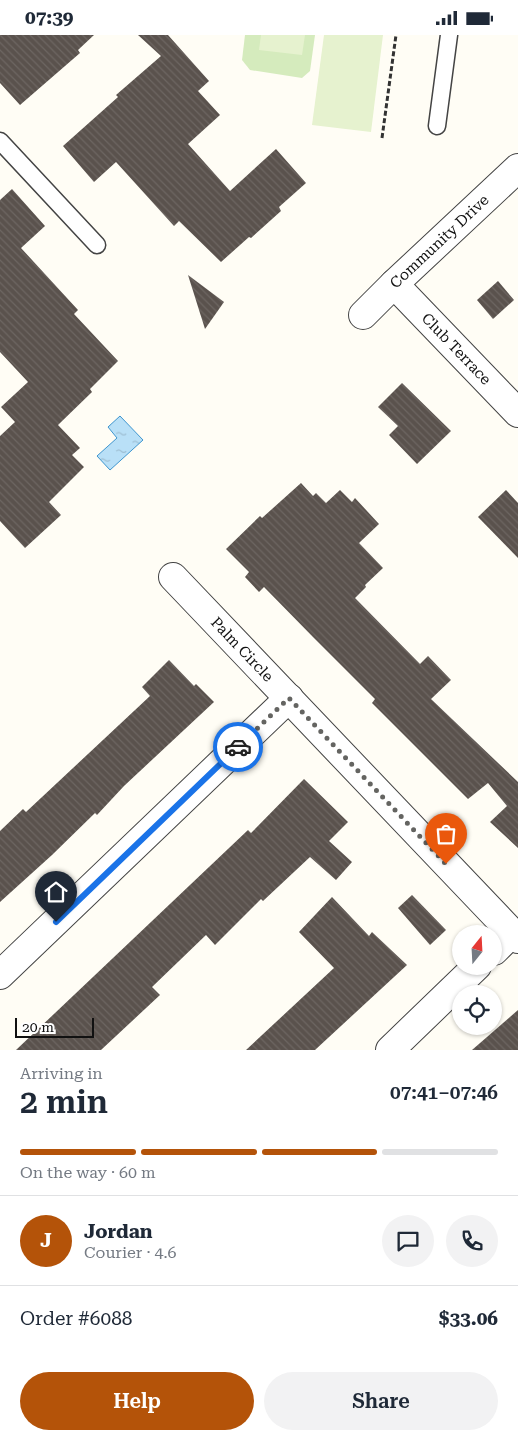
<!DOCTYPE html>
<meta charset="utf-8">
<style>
body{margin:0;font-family:"Roboto Serif",serif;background:#f2f2f3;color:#1f2937;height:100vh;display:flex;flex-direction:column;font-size:19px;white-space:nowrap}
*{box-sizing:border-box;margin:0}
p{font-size:16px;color:#747a83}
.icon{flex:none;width:28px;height:28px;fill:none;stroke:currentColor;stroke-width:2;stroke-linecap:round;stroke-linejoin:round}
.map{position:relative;height:1015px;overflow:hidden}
.sheet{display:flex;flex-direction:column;background:#fff;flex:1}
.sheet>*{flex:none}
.needle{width:32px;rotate:18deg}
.fabs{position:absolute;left:452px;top:890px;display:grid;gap:10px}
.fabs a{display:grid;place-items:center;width:50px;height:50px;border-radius:50%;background:#fff;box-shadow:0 1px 4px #0004;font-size:25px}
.scale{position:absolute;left:15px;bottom:12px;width:79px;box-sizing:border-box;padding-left:5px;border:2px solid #111;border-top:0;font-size:14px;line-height:18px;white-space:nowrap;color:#111;-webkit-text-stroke:4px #fff;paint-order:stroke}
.pin{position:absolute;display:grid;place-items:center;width:42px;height:42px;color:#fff;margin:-51px -21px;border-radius:50% 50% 50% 0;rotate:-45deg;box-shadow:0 0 5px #0007}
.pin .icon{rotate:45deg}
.courier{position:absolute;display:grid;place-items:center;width:50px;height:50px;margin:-25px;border:4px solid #1a73e8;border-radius:50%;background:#fff;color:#222;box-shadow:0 1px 6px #0007}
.headline em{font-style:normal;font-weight:600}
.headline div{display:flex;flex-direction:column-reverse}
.headline{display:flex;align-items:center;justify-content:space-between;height:85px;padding:0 20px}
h1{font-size:32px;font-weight:600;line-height:38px}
.bar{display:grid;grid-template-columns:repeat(4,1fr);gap:8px 5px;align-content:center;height:60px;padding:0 20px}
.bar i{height:6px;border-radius:4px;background:#e0e1e3}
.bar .active{background:#b45309}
.bar p{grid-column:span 4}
.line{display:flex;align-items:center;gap:12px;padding:0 20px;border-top:1px solid #e0e1e3}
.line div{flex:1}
.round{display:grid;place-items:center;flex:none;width:52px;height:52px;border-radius:26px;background:#f2f2f3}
.button{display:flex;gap:10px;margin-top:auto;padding:10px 20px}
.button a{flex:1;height:58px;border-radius:30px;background:#b45309;color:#fff;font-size:20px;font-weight:600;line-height:58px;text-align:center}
.button a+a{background:#f2f2f3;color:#1f2937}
.status{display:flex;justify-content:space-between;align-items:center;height:35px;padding:0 25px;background:#fff;direction:ltr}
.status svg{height:14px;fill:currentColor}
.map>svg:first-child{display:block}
.park{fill:#d5ebbd}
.pitch{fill:#e6f2cf}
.water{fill:url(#water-ripples);stroke:#3f96cf}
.building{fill:url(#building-back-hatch)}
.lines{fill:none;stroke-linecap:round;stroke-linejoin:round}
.service-casing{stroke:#444;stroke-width:19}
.minor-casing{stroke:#444;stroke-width:30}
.path{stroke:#333;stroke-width:3;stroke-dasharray:5 2.5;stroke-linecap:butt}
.service{stroke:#fff;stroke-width:16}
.minor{stroke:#fff;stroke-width:28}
.done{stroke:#646461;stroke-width:5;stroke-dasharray:0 9}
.route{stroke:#1a73e8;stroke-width:6}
.labels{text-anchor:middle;stroke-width:5;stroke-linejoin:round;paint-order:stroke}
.street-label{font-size:15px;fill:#111;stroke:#fff}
</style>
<div class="status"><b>07:39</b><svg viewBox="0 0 49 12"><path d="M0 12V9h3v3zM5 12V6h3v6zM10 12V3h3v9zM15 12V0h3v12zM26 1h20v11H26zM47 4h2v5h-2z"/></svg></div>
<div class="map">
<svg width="518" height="1015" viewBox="0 0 518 1015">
<defs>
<pattern id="water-ripples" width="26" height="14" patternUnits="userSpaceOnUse" patternTransform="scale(1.25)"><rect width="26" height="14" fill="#b9e0f7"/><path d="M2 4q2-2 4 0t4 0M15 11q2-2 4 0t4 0" fill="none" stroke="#9ebfd3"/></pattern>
<pattern id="building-back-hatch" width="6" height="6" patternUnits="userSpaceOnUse" patternTransform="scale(1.25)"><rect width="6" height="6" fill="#5a524d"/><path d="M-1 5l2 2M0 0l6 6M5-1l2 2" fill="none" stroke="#6d6662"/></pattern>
</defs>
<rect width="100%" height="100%" fill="#fffdf5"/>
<path class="park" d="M245,0H315L310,36L302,43L250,35L242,25Z"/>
<g class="pitch">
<path d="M261,0H305L302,20L259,15Z"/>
<path d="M324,0H383L371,97L312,90Z"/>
</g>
<path class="water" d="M120,381L143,405L110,435L97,421L117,403L108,392Z"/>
<g class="building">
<path d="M0,0H94L78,15L80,18L20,70L0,48Z"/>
<path d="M138,0H168L209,46L198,56L220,80L188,109L230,156L276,114L306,148L279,172L281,176L251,203L249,202L221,227L179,186L174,191L116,127L94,147L63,111L118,62L116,60L161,21Z"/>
<path d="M12,154L45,191L21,213L78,275L74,279L118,326L90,354L92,357L58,390L80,413L72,420L84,432L49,467L61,480L25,513L0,486V401L15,387L1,372L28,347L0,317V165Z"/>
<path d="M188,240L224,267L205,294Z"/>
<path d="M498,246L514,265L493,284L477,265Z"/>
<path d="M402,348L451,396L417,429L389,400L398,391L378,372Z"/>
<path d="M301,448L313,461L316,458L326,468L340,455L352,467L355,463L379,489L359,508L383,533L365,550L366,552L355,563L420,629L428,621L451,645L431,664L518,747V813L490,787L507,771L488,748L468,764L372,668L375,664L313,602L264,552L259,557L245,542L249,537L226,514L260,481L262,483Z"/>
<path d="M506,455L518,468V523L478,482Z"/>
<path d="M169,625L194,651L196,649L214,667L124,751L97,780L95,778L52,820L0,867V796L23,774L26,777L150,661L142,652Z"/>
<path d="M304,744L348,787L329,806L352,827L336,845L310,822L263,866L261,864L215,910L206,900L152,952L160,960L101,1015H16L248,795L251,798Z"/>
<path d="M412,860L446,895L430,910L398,873Z"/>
<path d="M332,862L369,901L372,897L407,930L315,1015H246L334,933L299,897Z"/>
<path d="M518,975V1015H472Z"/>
</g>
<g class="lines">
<g class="service-casing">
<g id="service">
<path d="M437,91L449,0"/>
<path d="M0,106L97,210"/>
</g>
</g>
<g class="minor-casing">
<g id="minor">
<path id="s1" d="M394,249L518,378"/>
<path id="s2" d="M363,280L394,249L518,133"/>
<path id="s3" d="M173,542L518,904"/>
<path d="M494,916L512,898"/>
<path d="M0,940L289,663"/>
<path d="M390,1015L477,931"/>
</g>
</g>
<path class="path" d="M382,103L396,0"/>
<use href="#service" class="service"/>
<use href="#minor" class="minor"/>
</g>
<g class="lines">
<path class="done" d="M238,712L289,663L446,829"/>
<path class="route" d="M56,887L238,712"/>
</g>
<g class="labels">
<g class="street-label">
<text dy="5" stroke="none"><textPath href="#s2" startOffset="106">Community Drive</textPath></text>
<text dy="5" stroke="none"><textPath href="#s1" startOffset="90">Club Terrace</textPath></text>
<text dy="5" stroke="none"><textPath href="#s3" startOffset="100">Palm Circle</textPath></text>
</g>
</g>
</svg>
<div class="fabs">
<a><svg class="needle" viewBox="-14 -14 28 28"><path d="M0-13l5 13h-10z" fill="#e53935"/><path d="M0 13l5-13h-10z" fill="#747a83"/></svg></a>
<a><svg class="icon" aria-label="locate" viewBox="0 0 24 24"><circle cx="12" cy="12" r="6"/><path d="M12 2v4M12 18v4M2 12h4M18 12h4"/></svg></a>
</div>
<div class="scale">20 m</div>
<div class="pin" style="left:446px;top:829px;background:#ea580c"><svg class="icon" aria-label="bag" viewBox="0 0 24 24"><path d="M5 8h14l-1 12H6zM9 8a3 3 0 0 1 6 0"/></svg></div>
<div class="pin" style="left:56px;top:887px;background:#1f2937"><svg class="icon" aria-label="home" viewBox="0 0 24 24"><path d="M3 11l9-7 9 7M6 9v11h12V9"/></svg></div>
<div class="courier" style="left:238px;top:712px"><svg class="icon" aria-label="car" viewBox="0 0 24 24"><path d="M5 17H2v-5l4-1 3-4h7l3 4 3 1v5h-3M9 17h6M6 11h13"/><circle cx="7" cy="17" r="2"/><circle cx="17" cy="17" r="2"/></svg></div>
</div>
<section class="sheet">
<div class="headline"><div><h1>2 min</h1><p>Arriving in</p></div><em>07:41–07:46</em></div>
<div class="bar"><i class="active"></i><i class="active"></i><i class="active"></i><i></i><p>On the way · 60 m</p></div>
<div class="line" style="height:90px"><b class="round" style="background:#b45309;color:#fff">J</b><div><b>Jordan</b><p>Courier · 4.6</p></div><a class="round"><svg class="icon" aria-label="chat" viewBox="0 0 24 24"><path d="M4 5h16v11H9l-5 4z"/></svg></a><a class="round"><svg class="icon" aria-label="phone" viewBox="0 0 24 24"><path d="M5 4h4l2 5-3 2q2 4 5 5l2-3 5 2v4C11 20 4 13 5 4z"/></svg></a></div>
<div class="line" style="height:65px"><div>Order #6088</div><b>$33.06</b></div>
<div class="button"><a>Help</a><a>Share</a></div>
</section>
